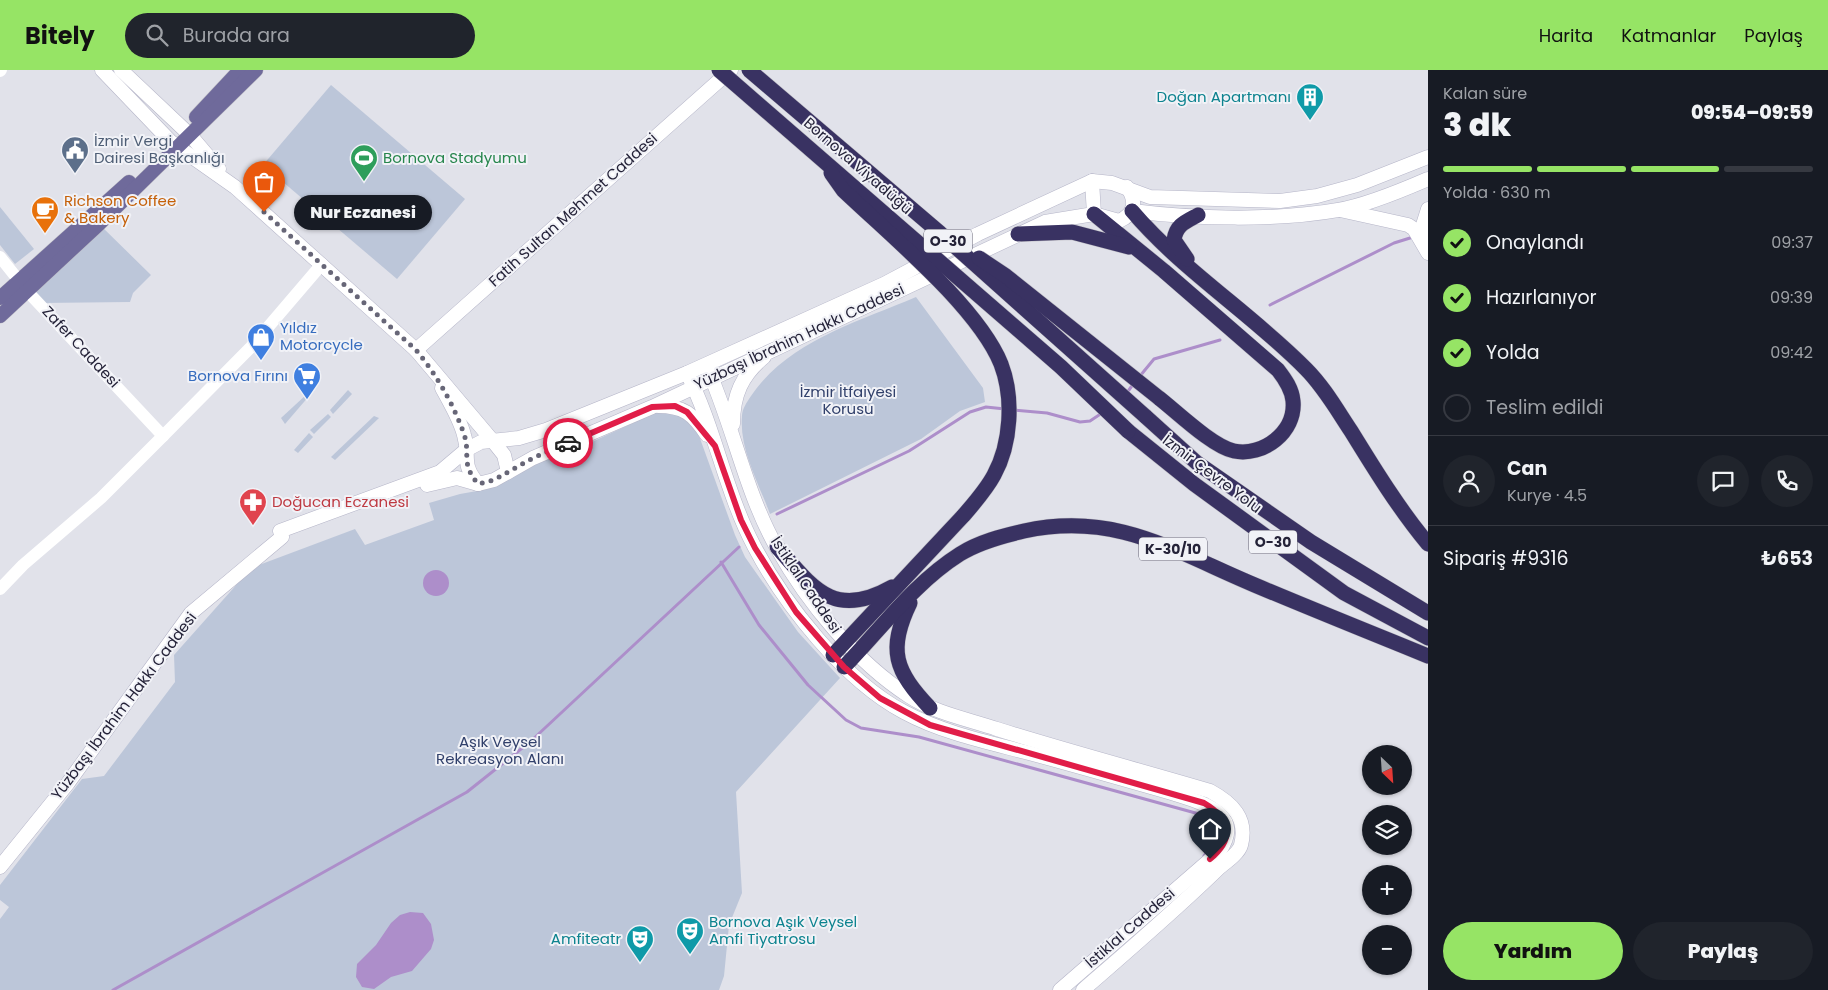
<!DOCTYPE html>
<html lang="tr">
<meta charset="utf-8">
<style>
body{margin:0;font-family:Poppins,sans-serif;background:#20242c;color:#f1f3f6;height:100vh;display:flex;flex-direction:column;font-size:19px;white-space:nowrap}
*{box-sizing:border-box;margin:0}
p{font-size:16px;color:#9ea1a6}
.icon{flex:none;width:28px;height:28px;fill:none;stroke:currentColor;stroke-width:2;stroke-linecap:round;stroke-linejoin:round}
.map{position:relative;flex:1;overflow:hidden}
.panel{display:flex;flex-direction:column;background:#171b24;width:400px}
.panel>*{flex:none}
.needle{width:32px;rotate:155deg}
.fabs{position:absolute;left:1362px;top:675px;display:grid;gap:10px}
.fabs a{display:grid;place-items:center;width:50px;height:50px;border-radius:50%;background:#171b24;box-shadow:0 1px 4px #0004;font-size:25px}
.pin{position:absolute;display:grid;place-items:center;width:42px;height:42px;color:#fff;margin:-51px -21px;border-radius:50% 50% 50% 0;rotate:-45deg;box-shadow:0 0 5px #0007}
.pin .icon{rotate:45deg}
.courier{position:absolute;display:grid;place-items:center;width:50px;height:50px;margin:-25px;border:4px solid #e11d48;border-radius:50%;background:#fff;color:#222;box-shadow:0 1px 6px #0007}
.bubble{position:absolute;height:35px;border-radius:18px;background:#171b24;box-shadow:0 1px 4px #0004;font-size:16px;font-weight:800;line-height:35px;text-align:center}
.head em{font-style:normal;font-weight:800}
.head div{display:flex;flex-direction:column-reverse}
.head{display:flex;align-items:center;justify-content:space-between;height:85px;padding:0 15px}
h1{font-size:32px;font-weight:800;line-height:38px}
.bar{display:grid;grid-template-columns:repeat(4,1fr);gap:8px 5px;align-content:center;height:60px;padding:0 15px}
.bar i{height:6px;border-radius:4px;background:#363941}
.bar .current{background:#96e465}
.bar p{grid-column:span 4}
.line{display:flex;align-items:center;gap:12px;padding:0 15px;border-top:1px solid #363941}
.line div{flex:1}
.round{display:grid;place-items:center;flex:none;width:52px;height:52px;border-radius:26px;background:#20242c}
ol{padding:0 15px;list-style:none}
li{display:flex;align-items:center;gap:15px;height:55px}
li p{margin-inline-start:auto}
li .icon{padding:5px;border-radius:50%;background:#96e465;color:#111;stroke-width:4}
li:last-child{color:#9ea1a6}
li i{width:28px;height:28px;border:2px solid #363941;border-radius:50%}
.cta{display:flex;gap:10px;margin-top:auto;padding:10px 15px}
.cta a{flex:1;height:58px;border-radius:30px;background:#96e465;color:#111;font-size:20px;font-weight:800;line-height:58px;text-align:center}
.cta a+a{background:#20242c;color:#f1f3f6}
header{display:flex;align-items:center;gap:30px;box-sizing:border-box;height:70px;padding:0 25px;background:#96e465;color:#111}
header strong{font-size:24px}
nav{display:flex;gap:28px;margin-inline-start:auto;font-size:18px}
.search{width:350px;height:45px;background:#20242c;display:flex;align-items:center;gap:12px;box-sizing:border-box;padding:0 18px;border-radius:28px;color:#9ea1a6;font-size:19px}
main{display:flex;flex:1;min-height:0}
.map>svg:first-child{display:block}
.green{fill:#bcc6d9}
.water{fill:#ad8eca}
.lines{fill:none;stroke-linecap:round;stroke-linejoin:round}
.stream{stroke:#ad8eca;stroke-width:3}
.secondary-casing{stroke:#b5b5c8;stroke-width:15}
.primary-casing{stroke:#bebdc4;stroke-width:15}
.motorway-casing{stroke:#bebdc4;stroke-width:16}
.tertiary{stroke:#fff;stroke-width:12}
.secondary{stroke:#fff;stroke-width:14}
.primary{stroke:#6f6a9b;stroke-width:14}
.motorway{stroke:#393262;stroke-width:15}
.motorway-bridge-casing{stroke:#bebdc4;stroke-width:16;stroke-linecap:butt}
.motorway-bridge{stroke:#393262;stroke-width:15}
.done{stroke:#676677;stroke-width:5;stroke-dasharray:0 9}
.route{stroke:#e11d48;stroke-width:6}
.labels{text-anchor:middle;stroke-width:4;stroke-linejoin:round;paint-order:stroke}
.shield{fill:#f1f2f7;stroke:#626172;stroke-width:1}
.shield-label{font-size:14px;font-weight:bold;fill:#252339}
.culture-label{font-size:15px;fill:#0d838f;stroke:#f1f2f7;text-anchor:end}
.service-label{font-size:15px;fill:#4e5e75;stroke:#f1f2f7;text-anchor:start}
.leisure-label{font-size:15px;fill:#27864d;stroke:#f1f2f7;text-anchor:start}
.street-label{font-size:15px;fill:#252339;stroke:#f1f2f7}
.food-label{font-size:15px;fill:#c56008;stroke:#f1f2f7;text-anchor:start}
.shop-label{font-size:15px;fill:#366cbe;stroke:#f1f2f7;text-anchor:start}
.park-label{font-size:15px;fill:#31406b;stroke:#f1f2f7}
.health-label{font-size:15px;fill:#be3a42;stroke:#f1f2f7;text-anchor:start}
</style>
<header>
<strong>Bitely</strong>
<div class="search"><svg class="icon" aria-label="search" viewBox="0 0 24 24"><circle cx="10" cy="10" r="6"/><path d="M15 15l6 6"/></svg>Burada ara</div>
<nav><a>Harita</a><a>Katmanlar</a><a>Paylaş</a></nav>
</header>
<main>
<div class="map">
<svg width="1428" height="920" viewBox="0 0 1428 920">
<rect width="100%" height="100%" fill="#e1e2ea"/>
<g class="green">
<path d="M331,15L465,129L397,209L263,95Z"/>
<path d="M0,137L34,179L15,194L0,175Z"/>
<path d="M99,154L151,205L133,223L130,232L41,233L28,222Z"/>
<path d="M916,227L983,318L985,332L960,341L921,369L770,444C759,414 739,379 742,346C742,339 747,332 751,326C788,271 858,252 916,227Z"/>
<path d="M348,320L352,324L333,344L330,340Z"/>
<path d="M307,324L310,325L285,354L281,348Z"/>
<path d="M661,340L679,343L698,363L735,465L745,487L798,562L840,608L736,722L742,823L729,855L724,906L719,920H0V849L9,837L0,830V815L82,709L104,706L175,612L174,585L238,513L259,495L355,459L365,475L434,450L429,433L460,424L477,421L552,383H568Z"/>
<path d="M328,344L331,347L314,364L310,360Z"/>
<path d="M374,346L379,348L335,390L331,387Z"/>
<path d="M309,363L313,367L298,383L294,380Z"/>
</g>
<g class="water">
<circle cx="436" cy="513" r="13"/>
<path d="M410,842L423,843L431,854L434,870L431,879L412,901L391,907L374,919L362,917L356,907L357,894L376,875L391,853L400,845Z"/>
</g>
<g class="lines">
<g class="stream">
<path d="M1270,235L1394,173L1410,168"/>
<path d="M1140,306L1154,289L1220,270"/>
<path d="M1126,324L1134,313"/>
<path d="M1014,340L1047,343L1080,352L1090,351L1102,343"/>
<path d="M777,444L909,381L970,342L986,337L1005,339"/>
<path d="M721,492L759,555L808,615L846,650L861,658L919,667L1210,747C1222,762 1215,773 1204,786"/>
<path d="M113,920L467,722L531,671L739,477"/>
</g>
<g class="secondary-casing">
<g id="secondary">
<path d="M102,0L171,72L235,117L416,280L492,370L504,385L508,402"/>
<path d="M121,0L191,66L219,99"/>
<path d="M1092,111L1094,144"/>
<path d="M1428,139L1422,158L1428,170"/>
<path d="M1340,140L1408,155L1414,159L1428,183"/>
<path d="M1132,141C1195,149 1275,151 1338,140C1363,136 1405,119 1428,109"/>
<path d="M416,280L731,0"/>
<path d="M706,295C733,354 745,422 777,478C807,532 856,592 909,626C935,643 967,649 997,659C1067,681 1139,700 1210,721C1232,733 1248,748 1241,775C1239,783 1226,792 1220,797C1176,840 1129,880 1083,920"/>
<path d="M687,303C715,358 725,421 754,476C784,534 845,611 904,642C943,663 987,672 1029,683C1078,696 1126,710 1175,724C1203,733 1245,744 1219,782L1060,920"/>
<path d="M442,318C450,333 460,349 464,365C471,388 460,392 478,414"/>
<path d="M658,336C684,336 693,344 707,365"/>
<path d="M733,354C733,325 742,305 764,287"/>
<path d="M427,415L457,408L478,414L494,410L533,388L652,337L1045,152L1094,144L1119,151C1135,144 1137,131 1127,117"/>
<path d="M0,797L68,713L191,543L282,467L280,461L440,402L466,380L481,372L519,368L546,360L687,303L884,214L978,164L1092,111L1112,113L1150,127L1280,131L1317,126L1357,115L1428,87"/>
</g>
</g>
<g class="primary-casing">
<g id="primary">
<path d="M196,47L240,0"/>
<path d="M0,228L129,112"/>
<path d="M0,246L99,154L256,0"/>
</g>
</g>
<g class="motorway-casing">
<g id="motorway">
<path d="M1132,141C1183,201 1251,243 1306,299C1324,317 1337,340 1351,361C1375,400 1399,439 1428,474"/>
<path d="M1094,144L1164,201L1278,300C1285,309 1292,319 1293,331C1296,362 1263,387 1234,381C1213,377 1177,342 1159,328"/>
<path d="M1018,164L1072,162L1129,177"/>
<path d="M1187,189L1174,170C1176,155 1185,152 1198,145"/>
<path d="M1145,346L1197,393L1311,472L1428,543"/>
<path d="M1128,361L1194,414L1344,523L1428,568"/>
<path d="M777,477C813,518 834,550 892,517"/>
<path d="M910,533C887,580 895,601 930,638"/>
<path d="M833,585L964,445"/>
<path d="M844,597C881,559 914,513 960,484C979,472 1002,466 1024,461C1117,441 1175,482 1257,516C1314,540 1371,563 1428,586"/>
</g>
</g>
<g class="tertiary">
<path d="M0,1L1,0"/>
<path d="M0,187L28,222L163,366"/>
<path d="M0,519L23,495L101,428L163,366L251,277L322,194"/>
</g>
<use href="#secondary" class="secondary"/>
<use href="#primary" class="primary"/>
<use href="#motorway" class="motorway"/>
<g class="motorway-bridge-casing">
<g id="motorway-bridge">
<path d="M719,0L1061,297L1128,361"/>
<path d="M749,0L940,163L1145,346"/>
<path d="M831,103L843,120C889,164 978,237 1001,294C1014,328 1011,374 994,405C986,420 975,432 964,445"/>
<path d="M979,188L1006,206L1159,328"/>
</g>
</g>
<use href="#motorway-bridge" class="motorway-bridge"/>
</g>
<g class="lines">
<path class="done" d="M264,142L416,280C436,304 453,333 464,364C471,386 460,392 478,414L494,410L533,388L568,373"/>
<path class="route" d="M568,373L652,337L675,336L687,342L715,376L741,450L755,478L796,542L844,597L880,628L930,655L1204,733C1231,749 1235,768 1210,789"/>
</g>
<defs>
<g id="building-pin" transform="scale(1.4375)"><path d="M0 17L-7.5 6A9.5 9.5 0 1 1 7.5 6Z" fill="#0f9aa8" stroke="#f1f2f7"/><path d="M-4-6H4V6H1V3H-1V6H-4ZM-2.5-4.3h1.7v1.8h-1.7ZM.8-4.3h1.7v1.8H.8ZM-2.5-1h1.7V.8h-1.7ZM.8-1h1.7V.8H.8Z" fill="#fff"/></g>
<g id="civic-pin" transform="scale(1.4375)"><path d="M0 17L-7.5 6A9.5 9.5 0 1 1 7.5 6Z" fill="#5c6f8a" stroke="#f1f2f7"/><path d="M-.6-6.5H3V-4.5H.6V-3L4-1V1h2V6H-6V1h2V-1L-.6-3ZM-1.2 2.5V6h2.4V2.5Z" fill="#fff"/></g>
<g id="stadium-pin" transform="scale(1.4375)"><path d="M0 17L-7.5 6A9.5 9.5 0 1 1 7.5 6Z" fill="#2e9e5b" stroke="#f1f2f7"/><path d="M0-5a6.5 5 0 1 0 0 10a6.5 5 0 1 0 0-10ZM-3.5-1.8h7v3.6h-7Z" fill="#fff"/></g>
<g id="cafe-pin" transform="scale(1.4375)"><path d="M0 17L-7.5 6A9.5 9.5 0 1 1 7.5 6Z" fill="#e8710a" stroke="#f1f2f7"/><path d="M-5.5-4.5H6V0H3Q3 3.5 0 3.5H-2.5Q-5.5 3.5-5.5 0ZM3-3.2v2h1.7v-2ZM-6 4.5H4V6H-6Z" fill="#fff"/></g>
<g id="shop-pin" transform="scale(1.4375)"><path d="M0 17L-7.5 6A9.5 9.5 0 1 1 7.5 6Z" fill="#3f7fe0" stroke="#f1f2f7"/><path d="M-5-2.5h2.3a2.7 3.5 0 0 1 5.4 0H5L5.5 6h-11ZM-1.5-2.5h3a1.5 2.3 0 0 0-3 0Z" fill="#fff"/></g>
<g id="supermarket-pin" transform="scale(1.4375)"><path d="M0 17L-7.5 6A9.5 9.5 0 1 1 7.5 6Z" fill="#3f7fe0" stroke="#f1f2f7"/><path d="M-6-5.5h2.5l.6 2H6L4.5 2H-2.5L-4.4-4H-6ZM-1.5 3.2a1.3 1.3 0 1 0 .1 0ZM3 3.2a1.3 1.3 0 1 0 .1 0Z" fill="#fff"/></g>
<g id="pharmacy-pin" transform="scale(1.4375)"><path d="M0 17L-7.5 6A9.5 9.5 0 1 1 7.5 6Z" fill="#e0444e" stroke="#f1f2f7"/><path d="M-2-6h4v4h4v4h-4v4h-4v-4h-4v-4h4Z" fill="#fff"/></g>
<g id="theatre-pin" transform="scale(1.4375)"><path d="M0 17L-7.5 6A9.5 9.5 0 1 1 7.5 6Z" fill="#0f9aa8" stroke="#f1f2f7"/><path d="M-5-5.5Q0-4 5-5.5V0Q5 5 0 6Q-5 5-5 0ZM-3.3-2.5H-1v1.5H-3.3ZM1-2.5H3.3v1.5H1ZM-2.8 1Q0 5.5 2.8 1Z" fill="#fff"/></g>
</defs>
<g fill-rule="evenodd">
<use href="#building-pin" x="1310" y="27"/>
<use href="#civic-pin" x="75" y="80"/>
<use href="#stadium-pin" x="364" y="88"/>
<use href="#cafe-pin" x="45" y="140"/>
<use href="#shop-pin" x="261" y="267"/>
<use href="#supermarket-pin" x="307" y="306"/>
<use href="#pharmacy-pin" x="253" y="432"/>
<use href="#theatre-pin" x="690" y="861"/>
<use href="#theatre-pin" x="640" y="869"/>
</g>
<g class="labels">
<g class="shield">
<rect x="924" y="159.5" width="48" height="23" rx="4"/>
<rect x="1249" y="460.5" width="48" height="23" rx="4"/>
<rect x="1139" y="467.5" width="68" height="23" rx="4"/>
</g>
<g class="shield-label">
<text x="948" y="176">O-30</text>
<text x="1273" y="477">O-30</text>
<text x="1173" y="484">K-30/10</text>
</g>
<g class="culture-label">
<text x="1291" y="32">Doğan Apartmanı</text>
<text x="709" y="857" text-anchor="start">Bornova Aşık Veysel<tspan x="709" dy="17">Amfi Tiyatrosu</tspan></text>
<text x="621" y="874">Amfiteatr</text>
</g>
<g class="service-label">
<text x="94" y="76">İzmir Vergi<tspan x="94" dy="17">Dairesi Başkanlığı</tspan></text>
</g>
<g class="leisure-label">
<text x="383" y="93">Bornova Stadyumu</text>
</g>
<g class="street-label">
<text transform="translate(858 96) rotate(41)" y="5">Bornova Viyadüğü</text>
<text transform="translate(573 140) rotate(-42)" y="5">Fatih Sultan Mehmet Caddesi</text>
<text transform="translate(799 267) rotate(-25)" y="5">Yüzbaşı İbrahim Hakkı Caddesi</text>
<text transform="translate(81 277) rotate(47)" y="5">Zafer Caddesi</text>
<text transform="translate(1212 404) rotate(37)" y="5">İzmir Çevre Yolu</text>
<text transform="translate(806 515) rotate(56)" y="5">İstiklal Caddesi</text>
<text transform="translate(124 636) rotate(-53)" y="5">Yüzbaşı İbrahim Hakkı Caddesi</text>
<text transform="translate(1130 858) rotate(-41)" y="5">İstiklal Caddesi</text>
</g>
<g class="food-label">
<text x="64" y="136">Richson Coffee<tspan x="64" dy="17">&amp; Bakery</tspan></text>
</g>
<g class="shop-label">
<text x="280" y="263">Yıldız<tspan x="280" dy="17">Motorcycle</tspan></text>
<text x="288" y="311" text-anchor="end">Bornova Fırını</text>
</g>
<g class="park-label">
<text x="848" y="327">İzmir İtfaiyesi<tspan x="848" dy="17">Korusu</tspan></text>
<text x="500" y="677">Aşık Veysel<tspan x="500" dy="17">Rekreasyon Alanı</tspan></text>
</g>
<g class="health-label">
<text x="272" y="437">Doğucan Eczanesi</text>
</g>
</g>
</svg>
<div class="fabs">
<a><svg class="needle" viewBox="-14 -14 28 28"><path d="M0-13l5 13h-10z" fill="#e53935"/><path d="M0 13l5-13h-10z" fill="#9ea1a6"/></svg></a>
<a><svg class="icon" aria-label="layers" viewBox="0 0 24 24"><path d="M12 4l9 5-9 5-9-5zM3 14l9 5 9-5"/></svg></a>
<a>+</a>
<a>−</a>
</div>
<div class="pin" style="left:264px;top:142px;background:#ea580c"><svg class="icon" aria-label="bag" viewBox="0 0 24 24"><path d="M5 8h14l-1 12H6zM9 8a3 3 0 0 1 6 0"/></svg></div>
<div class="pin" style="left:1210px;top:789px;background:#1f2937"><svg class="icon" aria-label="home" viewBox="0 0 24 24"><path d="M3 11l9-7 9 7M6 9v11h12V9"/></svg></div>
<div class="courier" style="left:568px;top:373px"><svg class="icon" aria-label="car" viewBox="0 0 24 24"><path d="M5 17H2v-5l4-1 3-4h7l3 4 3 1v5h-3M9 17h6M6 11h13"/><circle cx="7" cy="17" r="2"/><circle cx="17" cy="17" r="2"/></svg></div>
<div class="bubble" style="left:294px;top:125px;width:138px">Nur Eczanesi</div>
</div>
<section class="panel">
<div class="head"><div><h1>3 dk</h1><p>Kalan süre</p></div><em>09:54–09:59</em></div>
<div class="bar"><i class="current"></i><i class="current"></i><i class="current"></i><i></i><p>Yolda · 630 m</p></div>
<ol>
<li><svg class="icon" aria-label="check" viewBox="0 0 24 24"><path d="M5 12l5 5 9-10"/></svg>Onaylandı<p>09:37</p></li>
<li><svg class="icon" aria-label="check" viewBox="0 0 24 24"><path d="M5 12l5 5 9-10"/></svg>Hazırlanıyor<p>09:39</p></li>
<li><svg class="icon" aria-label="check" viewBox="0 0 24 24"><path d="M5 12l5 5 9-10"/></svg>Yolda<p>09:42</p></li>
<li><i></i>Teslim edildi</li>
</ol>
<div class="line" style="height:90px"><a class="round"><svg class="icon" aria-label="person" viewBox="0 0 24 24"><circle cx="12" cy="8" r="4"/><path d="M4 21q1-7 8-7t8 7"/></svg></a><div><b>Can</b><p>Kurye · 4.5</p></div><a class="round"><svg class="icon" aria-label="chat" viewBox="0 0 24 24"><path d="M4 5h16v11H9l-5 4z"/></svg></a><a class="round"><svg class="icon" aria-label="phone" viewBox="0 0 24 24"><path d="M5 4h4l2 5-3 2q2 4 5 5l2-3 5 2v4C11 20 4 13 5 4z"/></svg></a></div>
<div class="line" style="height:65px"><div>Sipariş #9316</div><b>₺653</b></div>
<div class="cta"><a>Yardım</a><a>Paylaş</a></div>
</section>
</main>
